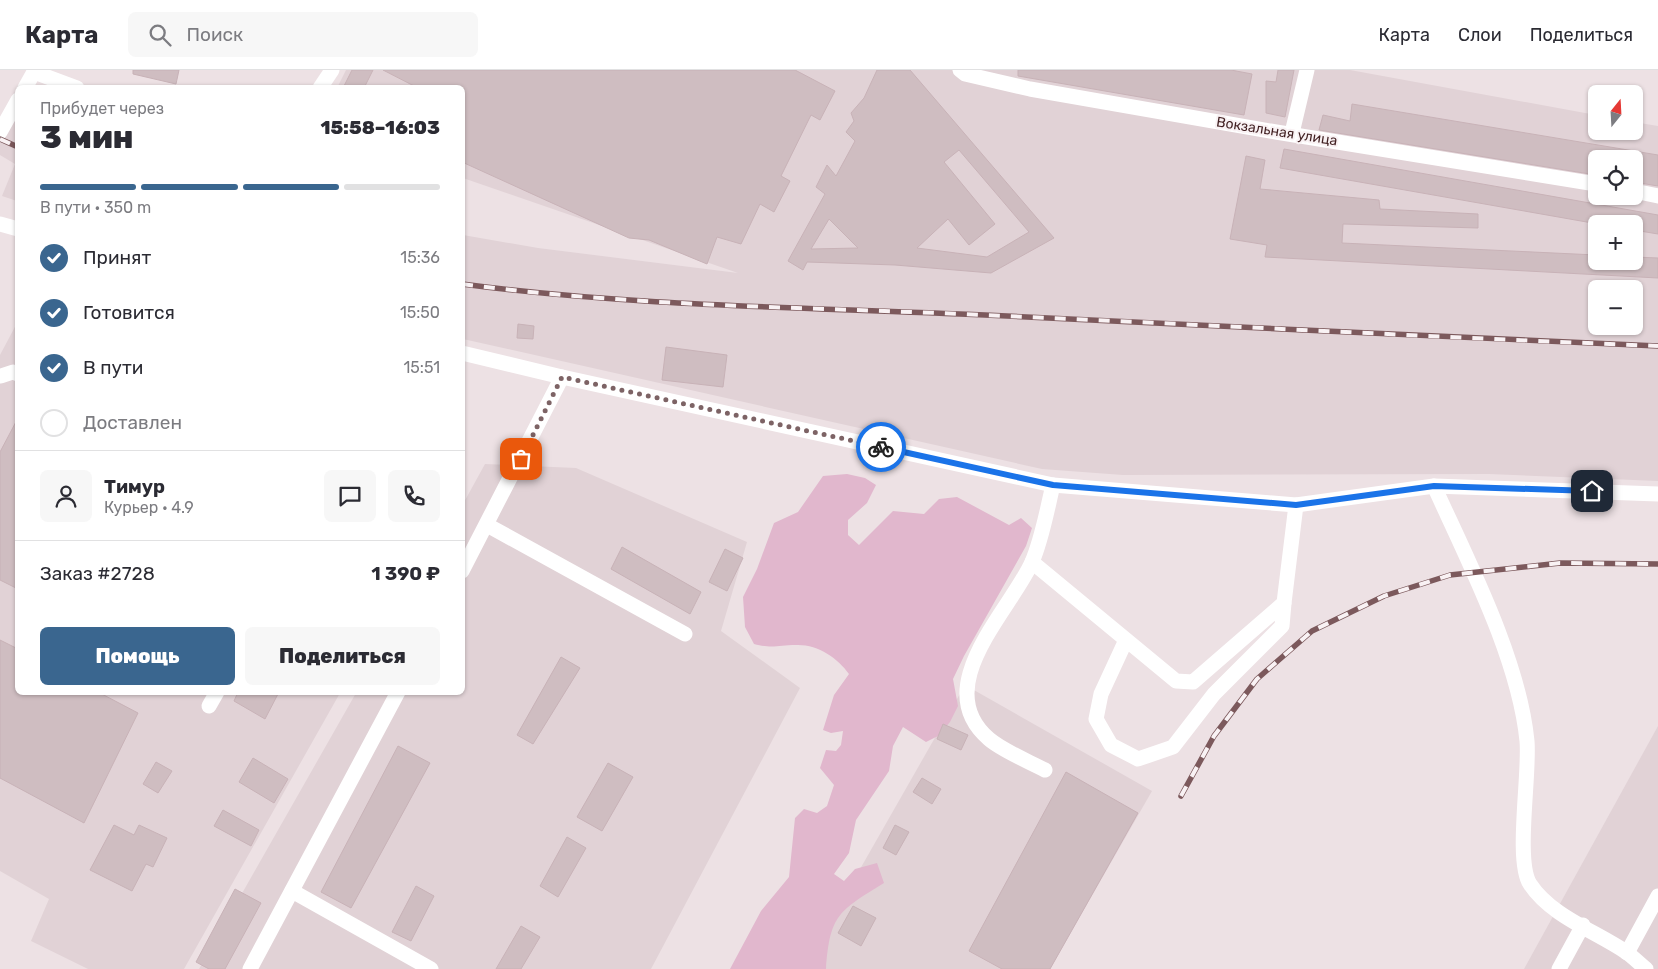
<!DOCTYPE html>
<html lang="ru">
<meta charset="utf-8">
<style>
body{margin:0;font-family:Rubik,sans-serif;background:#f7f7f7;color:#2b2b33;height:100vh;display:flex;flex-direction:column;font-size:19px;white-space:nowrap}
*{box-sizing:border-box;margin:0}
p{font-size:16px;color:#7c7c81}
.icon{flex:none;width:28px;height:28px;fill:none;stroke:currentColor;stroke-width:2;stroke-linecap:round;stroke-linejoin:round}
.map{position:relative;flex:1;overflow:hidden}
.sheet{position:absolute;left:15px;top:15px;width:450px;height:610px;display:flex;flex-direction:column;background:#fff;border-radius:8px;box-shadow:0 1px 4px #0004}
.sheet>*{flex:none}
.needle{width:32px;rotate:18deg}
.fabs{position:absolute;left:1588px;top:15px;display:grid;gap:10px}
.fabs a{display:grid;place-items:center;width:55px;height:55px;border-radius:8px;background:#fff;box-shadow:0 1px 4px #0004;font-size:25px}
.pin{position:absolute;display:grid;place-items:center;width:42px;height:42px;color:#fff;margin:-21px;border-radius:10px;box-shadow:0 2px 8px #0006}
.courier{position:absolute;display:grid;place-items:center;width:50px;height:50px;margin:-25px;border:4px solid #1a73e8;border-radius:50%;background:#fff;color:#222;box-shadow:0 1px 6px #0007}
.head em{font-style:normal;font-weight:800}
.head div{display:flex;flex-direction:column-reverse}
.head{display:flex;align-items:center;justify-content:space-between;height:85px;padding:0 25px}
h1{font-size:32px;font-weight:800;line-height:38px}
.bar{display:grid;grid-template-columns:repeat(4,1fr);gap:8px 5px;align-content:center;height:60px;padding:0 25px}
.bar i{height:6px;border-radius:4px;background:#e1e1e2}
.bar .active{background:#3a668f}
.bar p{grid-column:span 4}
.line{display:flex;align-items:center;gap:12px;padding:0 25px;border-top:1px solid #e1e1e2}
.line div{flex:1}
.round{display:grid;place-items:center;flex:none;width:52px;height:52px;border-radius:8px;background:#f7f7f7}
ol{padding:0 25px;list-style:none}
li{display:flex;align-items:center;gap:15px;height:55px}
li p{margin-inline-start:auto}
li .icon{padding:5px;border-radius:50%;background:#3a668f;color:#fff;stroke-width:4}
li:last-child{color:#7c7c81}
li i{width:28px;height:28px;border:2px solid #e1e1e2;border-radius:50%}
.action{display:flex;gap:10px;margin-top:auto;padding:10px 25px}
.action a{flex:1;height:58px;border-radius:8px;background:#3a668f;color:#fff;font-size:20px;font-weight:800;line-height:58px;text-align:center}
.action a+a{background:#f7f7f7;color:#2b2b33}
header{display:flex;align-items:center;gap:30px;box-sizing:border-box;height:70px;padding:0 25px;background:#fff;border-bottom:1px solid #e1e1e2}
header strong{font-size:24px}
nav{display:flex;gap:28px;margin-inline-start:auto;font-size:18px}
.search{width:350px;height:45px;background:#f7f7f7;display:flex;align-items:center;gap:12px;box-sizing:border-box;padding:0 18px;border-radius:8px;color:#7c7c81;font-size:19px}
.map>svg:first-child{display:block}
.built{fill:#e1d2d6;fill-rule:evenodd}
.green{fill:#e1b7cd}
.building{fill:#cfbdc1;stroke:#c8b2b7;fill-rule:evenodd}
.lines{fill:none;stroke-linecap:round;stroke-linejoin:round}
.minor{stroke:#fff;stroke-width:15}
.rail-casing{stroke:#7c595c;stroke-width:5.5}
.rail{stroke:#f9f2f4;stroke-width:4;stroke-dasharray:11;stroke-linecap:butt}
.done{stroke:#7d6365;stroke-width:5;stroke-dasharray:0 9}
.route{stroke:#1a73e8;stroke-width:6}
.labels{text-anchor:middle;stroke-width:4;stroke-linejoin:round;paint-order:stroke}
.street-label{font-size:14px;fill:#401f21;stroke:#f9f2f4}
</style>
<header>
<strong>Карта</strong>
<div class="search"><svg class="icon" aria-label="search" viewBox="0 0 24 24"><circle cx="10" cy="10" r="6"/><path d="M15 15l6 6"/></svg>Поиск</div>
<nav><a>Карта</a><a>Слои</a><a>Поделиться</a></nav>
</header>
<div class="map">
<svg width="1658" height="899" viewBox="0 0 1658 899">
<rect width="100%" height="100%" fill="#ede1e4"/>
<g class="built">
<path d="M346,0H1350L1596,45V61H1634V52L1658,56V411L1489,404L1123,405L1042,399L463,269V165L538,178L738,203L463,108L462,18H337ZM1596,89H1634V126H1596ZM1596,154H1634V191H1596ZM1596,219H1634V256H1596Z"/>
<path d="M0,47L17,52V131L2,126L15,94L0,85Z"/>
<path d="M17,253L18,622L340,623L184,899H88L31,871L49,829L0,801V285Z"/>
<path d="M485,394L576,398L747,472L721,561L800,618L651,899H199L356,623L462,622L463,434Z"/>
<path d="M965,615L1152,721L1050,899H803Z"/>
<path d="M1658,656V899H1524Z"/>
</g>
<path class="green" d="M847,404L865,408L876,415L867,433L848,450V465L859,475L893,441L924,444L939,429L957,427L1009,455L1021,448L1032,458L1026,476L964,586L953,609L958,636L950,652L938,666L926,672L903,657L893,676L889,701L856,750L849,783L834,804L844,811L855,799L877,793L884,813C839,841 830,844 826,899H730L761,841L789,807L795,748L804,739L817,743L827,736L834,715L820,698L826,680L836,681L841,675L843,661L831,663L823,660L834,625L849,604C838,588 817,574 796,575C778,575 773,579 754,574L745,557L743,527L757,499L774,453L798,442L823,406Z"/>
<g class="building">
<path d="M133,0H179L176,14L133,4Z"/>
<path d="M352,0H373L364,18H343Z"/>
<path d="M383,0H795L835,21L820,50L811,45L781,106L790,111L774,142L760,134L741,174L717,167L707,194L649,170L629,168L462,92V18H418Z"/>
<path d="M877,0H910L1054,168L991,203L895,195L807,192L803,200L788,191L825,124L816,117L827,95L836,106L855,71L846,62L854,51L851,43L864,28ZM959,80L1029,162L987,187L917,178L948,149L969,175L995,154L944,92ZM829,149L858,178L811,179Z"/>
<path d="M1018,0H1231L1252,4L1244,45L1018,6Z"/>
<path d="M1278,0H1294L1285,47L1266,43V11L1276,12Z"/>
<path d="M1352,34L1658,85V116L1634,112V89H1596V105L1319,60L1323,45L1350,51Z"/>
<path d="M1284,79L1658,145V164L1634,160V154H1598L1280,98Z"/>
<path d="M1246,86L1265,90L1260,119L1379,130L1380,139L1478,144V158L1343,154L1342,173L1596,185V191H1634V187L1658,188V208L1265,187L1267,175L1230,169Z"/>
<path d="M518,254L534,256L533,269L517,268Z"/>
<path d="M666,277L727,285L723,317L662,310Z"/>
<path d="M18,348V519L0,510V382Z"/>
<path d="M622,477L701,522L690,544L611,499Z"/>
<path d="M725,479L743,488L727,521L709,512Z"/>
<path d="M0,570L18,579V622H98L138,643L84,753L0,708Z"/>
<path d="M561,587L580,598L533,674L517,665Z"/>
<path d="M238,622H279L265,649L234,631Z"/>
<path d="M943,654L968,665L961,680L937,669Z"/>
<path d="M398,676L430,693L351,838L321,822Z"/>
<path d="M253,688L288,709L274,733L239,712Z"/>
<path d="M156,692L172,701L158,723L143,714Z"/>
<path d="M608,693L633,707L602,761L577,747Z"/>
<path d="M1066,702L1138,743L1050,899H1002L969,881Z"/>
<path d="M922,708L941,719L932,734L913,722Z"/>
<path d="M223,740L259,760L251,776L214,756Z"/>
<path d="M114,755L134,765L139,755L167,768L153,797L146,794L132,821L90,800Z"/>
<path d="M895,755L909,762L896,785L883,778Z"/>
<path d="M567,767L586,778L558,827L540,816Z"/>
<path d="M416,816L434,826L411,871L392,862Z"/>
<path d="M235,819L261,833L225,899H209L196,892Z"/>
<path d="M853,836L876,848L861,876L838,863Z"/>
<path d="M521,856L540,867L521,899H496Z"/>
</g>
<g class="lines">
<g class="minor">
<path d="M960,0L965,4L1030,19L1276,62L1596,114"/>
<path d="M34,2L77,18"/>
<path d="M25,18L35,0"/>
<path d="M320,18L332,0"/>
<path d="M0,62L18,30"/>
<path d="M1292,63L1307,0"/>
<path d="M1634,121L1658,126"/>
<path d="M0,154L18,159"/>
<path d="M462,283L562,307L1053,415L1296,435L1434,416L1658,424"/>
<path d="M1,306L13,302L18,304"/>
<path d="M1434,416C1468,491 1519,589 1527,671C1530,704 1515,791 1530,814C1551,846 1595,861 1626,882C1633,887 1639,893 1646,899"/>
<path d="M487,455L685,564"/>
<path d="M1032,492L1176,611L1193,612L1284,533L1296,435"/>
<path d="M462,501L562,307"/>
<path d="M1126,570L1101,624L1096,649L1111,675L1138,689L1173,677L1214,624L1282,556L1284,533"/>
<path d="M209,636L217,622"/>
<path d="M1045,700C1028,691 1003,681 989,669C928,617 1010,541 1032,492C1042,469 1047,440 1053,415"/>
<path d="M292,821L431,899"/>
<path d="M1627,883L1658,826"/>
<path d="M250,899L398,622"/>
<path d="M1559,899L1583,855"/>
</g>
<g class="rail-casing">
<g id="rail">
<path d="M0,69L18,77"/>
<path d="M462,214C636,237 810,237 985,245C1209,255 1434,267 1658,276"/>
<path d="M1181,726L1214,666L1257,609L1312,561L1384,526L1450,505L1560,493L1658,494"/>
</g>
</g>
<use href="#rail" class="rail"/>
</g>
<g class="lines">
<path class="done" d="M521,389L562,307L881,377"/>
<path class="route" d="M881,377L1053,415L1296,435L1434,416L1592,421"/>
</g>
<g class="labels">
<g class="street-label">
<text transform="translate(1277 61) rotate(9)" y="5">Вокзальная улица</text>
</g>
</g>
</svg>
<div class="fabs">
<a><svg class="needle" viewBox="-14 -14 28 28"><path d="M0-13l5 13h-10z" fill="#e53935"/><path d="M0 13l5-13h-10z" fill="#7c7c81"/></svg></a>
<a><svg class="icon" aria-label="locate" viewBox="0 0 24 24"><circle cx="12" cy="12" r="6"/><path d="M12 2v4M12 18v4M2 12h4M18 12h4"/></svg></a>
<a>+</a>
<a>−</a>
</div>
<div class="pin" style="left:521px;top:389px;background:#ea580c"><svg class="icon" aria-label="bag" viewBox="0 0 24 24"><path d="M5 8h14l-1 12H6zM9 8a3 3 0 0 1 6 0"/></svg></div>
<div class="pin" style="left:1592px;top:421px;background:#1f2937"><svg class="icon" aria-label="home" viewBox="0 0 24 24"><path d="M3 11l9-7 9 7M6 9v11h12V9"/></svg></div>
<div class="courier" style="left:881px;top:377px"><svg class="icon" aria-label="bike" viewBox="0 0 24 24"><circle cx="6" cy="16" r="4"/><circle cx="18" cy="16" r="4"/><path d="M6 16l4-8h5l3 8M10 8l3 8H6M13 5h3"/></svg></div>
<section class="sheet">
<div class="head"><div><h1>3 мин</h1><p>Прибудет через</p></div><em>15:58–16:03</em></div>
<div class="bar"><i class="active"></i><i class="active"></i><i class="active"></i><i></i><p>В пути · 350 m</p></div>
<ol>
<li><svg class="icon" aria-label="check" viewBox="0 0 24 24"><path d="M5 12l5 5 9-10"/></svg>Принят<p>15:36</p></li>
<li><svg class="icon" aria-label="check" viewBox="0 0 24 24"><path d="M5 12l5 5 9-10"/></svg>Готовится<p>15:50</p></li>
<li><svg class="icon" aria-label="check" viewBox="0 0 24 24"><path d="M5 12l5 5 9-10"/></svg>В пути<p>15:51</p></li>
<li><i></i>Доставлен</li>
</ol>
<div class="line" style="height:90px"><a class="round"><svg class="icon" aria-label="person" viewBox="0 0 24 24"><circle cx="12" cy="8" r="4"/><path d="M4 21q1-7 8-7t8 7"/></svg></a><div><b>Тимур</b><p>Курьер · 4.9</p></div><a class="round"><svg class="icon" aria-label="chat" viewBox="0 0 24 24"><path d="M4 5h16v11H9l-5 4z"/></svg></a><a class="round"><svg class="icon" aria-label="phone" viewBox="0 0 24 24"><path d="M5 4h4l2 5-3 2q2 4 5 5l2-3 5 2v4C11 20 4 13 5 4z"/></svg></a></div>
<div class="line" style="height:65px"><div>Заказ #2728</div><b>1 390 ₽</b></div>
<div class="action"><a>Помощь</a><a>Поделиться</a></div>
</section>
</div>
